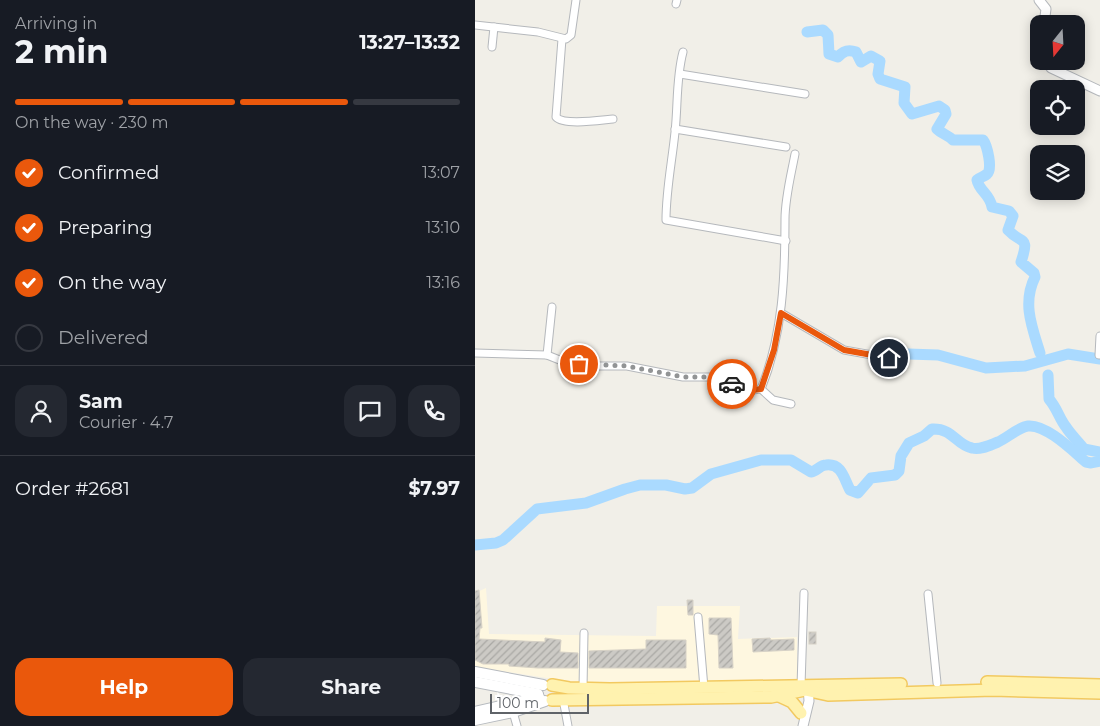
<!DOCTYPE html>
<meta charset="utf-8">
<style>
body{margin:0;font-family:Montserrat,sans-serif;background:#242831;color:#f1f3f6;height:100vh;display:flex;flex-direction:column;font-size:19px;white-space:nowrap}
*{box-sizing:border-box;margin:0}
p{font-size:16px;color:#9ea1a6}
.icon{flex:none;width:28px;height:28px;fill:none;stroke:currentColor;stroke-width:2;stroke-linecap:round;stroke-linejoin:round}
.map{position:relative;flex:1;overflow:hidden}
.panel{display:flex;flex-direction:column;background:#171b24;width:475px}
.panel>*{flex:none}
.needle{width:32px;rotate:198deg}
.buttons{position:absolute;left:555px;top:15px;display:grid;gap:10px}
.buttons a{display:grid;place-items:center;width:55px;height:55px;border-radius:10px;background:#171b24;box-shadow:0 2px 12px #0003;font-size:25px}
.scale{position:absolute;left:15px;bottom:12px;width:99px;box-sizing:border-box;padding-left:5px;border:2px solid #5f6368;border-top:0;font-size:14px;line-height:18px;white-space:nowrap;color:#5f6368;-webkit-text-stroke:4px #fff;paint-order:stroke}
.pin{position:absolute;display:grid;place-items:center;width:42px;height:42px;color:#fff;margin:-21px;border:2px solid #fff;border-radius:50%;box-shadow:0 1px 5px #0007}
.courier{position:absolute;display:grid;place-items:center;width:50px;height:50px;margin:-25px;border:4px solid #ea580c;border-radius:50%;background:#fff;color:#222;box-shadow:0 1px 6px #0007}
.overview em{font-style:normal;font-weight:700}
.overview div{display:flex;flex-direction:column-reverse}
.overview{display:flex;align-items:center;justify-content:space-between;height:85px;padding:0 15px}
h1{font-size:32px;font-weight:700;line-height:38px}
.bar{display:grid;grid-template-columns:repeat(4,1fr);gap:8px 5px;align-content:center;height:60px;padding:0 15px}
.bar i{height:6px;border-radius:4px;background:#363941}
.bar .on{background:#ea580c}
.bar p{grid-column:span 4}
.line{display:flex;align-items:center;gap:12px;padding:0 15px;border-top:1px solid #363941}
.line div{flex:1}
.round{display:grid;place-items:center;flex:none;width:52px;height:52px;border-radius:15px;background:#242831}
ol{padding:0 15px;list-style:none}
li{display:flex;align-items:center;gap:15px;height:55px}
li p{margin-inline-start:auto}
li .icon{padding:5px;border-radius:50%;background:#ea580c;color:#fff;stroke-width:4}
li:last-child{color:#9ea1a6}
li i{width:28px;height:28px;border:2px solid #363941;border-radius:50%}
.primary-button{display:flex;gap:10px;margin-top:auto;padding:10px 15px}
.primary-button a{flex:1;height:58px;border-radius:15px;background:#ea580c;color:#fff;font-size:20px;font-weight:700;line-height:58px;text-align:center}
.primary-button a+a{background:#242831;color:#f1f3f6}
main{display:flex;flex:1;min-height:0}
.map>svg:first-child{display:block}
.commercial{fill:#fef7e0}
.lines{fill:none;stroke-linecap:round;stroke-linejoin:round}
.river{stroke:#aadaff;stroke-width:11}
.building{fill:url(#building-hatch);stroke:#d6d1c6}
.minor-casing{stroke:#b5b8bc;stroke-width:9}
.tertiary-casing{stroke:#b5b8bc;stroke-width:11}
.secondary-casing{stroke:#b6babf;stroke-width:12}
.primary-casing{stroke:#f2c960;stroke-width:14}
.minor{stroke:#fff;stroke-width:7}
.tertiary{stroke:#fff;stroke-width:9}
.secondary{stroke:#fff;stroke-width:10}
.primary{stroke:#fff2af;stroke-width:11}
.done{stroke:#929495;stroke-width:5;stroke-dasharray:0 9}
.route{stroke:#ea580c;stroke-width:6}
</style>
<main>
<section class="panel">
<div class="overview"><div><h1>2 min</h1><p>Arriving in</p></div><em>13:27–13:32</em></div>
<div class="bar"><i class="on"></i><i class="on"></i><i class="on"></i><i></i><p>On the way · 230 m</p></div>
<ol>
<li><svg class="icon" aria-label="check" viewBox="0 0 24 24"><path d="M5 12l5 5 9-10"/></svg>Confirmed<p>13:07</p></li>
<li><svg class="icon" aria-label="check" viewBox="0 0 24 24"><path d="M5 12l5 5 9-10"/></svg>Preparing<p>13:10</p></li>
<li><svg class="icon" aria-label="check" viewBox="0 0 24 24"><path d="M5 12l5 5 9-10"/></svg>On the way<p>13:16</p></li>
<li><i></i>Delivered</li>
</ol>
<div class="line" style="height:90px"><a class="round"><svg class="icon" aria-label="person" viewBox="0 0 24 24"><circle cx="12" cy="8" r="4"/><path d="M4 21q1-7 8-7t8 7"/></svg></a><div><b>Sam</b><p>Courier · 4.7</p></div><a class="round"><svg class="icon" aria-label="chat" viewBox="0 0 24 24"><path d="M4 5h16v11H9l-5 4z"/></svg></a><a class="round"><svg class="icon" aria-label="phone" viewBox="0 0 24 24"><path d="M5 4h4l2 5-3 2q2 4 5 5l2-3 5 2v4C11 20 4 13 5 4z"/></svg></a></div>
<div class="line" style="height:65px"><div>Order #2681</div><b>$7.97</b></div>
<div class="primary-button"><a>Help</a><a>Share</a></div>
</section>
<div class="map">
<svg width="625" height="726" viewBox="0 0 625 726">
<defs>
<pattern id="building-hatch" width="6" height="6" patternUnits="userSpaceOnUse" patternTransform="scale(1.25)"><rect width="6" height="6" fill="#cccac5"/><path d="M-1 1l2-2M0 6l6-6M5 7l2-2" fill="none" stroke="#a9a8a4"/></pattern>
</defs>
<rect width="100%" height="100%" fill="#f1efe8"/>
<path class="commercial" d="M11,588L14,634L181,636L182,606H265L263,639L322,637V681L104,683L0,667V593Z"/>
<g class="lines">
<g class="river">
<path d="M332,32L348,30L353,35L354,54L363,57C368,51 373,49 381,52L386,62L396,56L405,61L403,74L405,79L430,87L429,103L437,114L464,106L470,110L471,114L462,129C467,134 473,135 478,140H508C512,145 518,169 512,174C509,177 505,177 502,180C504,191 515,194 517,207L534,211L538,216L533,230C547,245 555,235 546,262L559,273L560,277C547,303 557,327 565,353"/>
<path d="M433,354L463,355L511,368L550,366L593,354L625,359"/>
<path d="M573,375L574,399C582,408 584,418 591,427C596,435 603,441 609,449L625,452"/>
<path d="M0,545L21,543L28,540L62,509L111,503L150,489L165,485H191L210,489L217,488L236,474L286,460H316L336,472C342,471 345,465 351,465C367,463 369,479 375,490L383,493L396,478L420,475L424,471L426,456L434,443L449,436L457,429C478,428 481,445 497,448C506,450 515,445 523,442C532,438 544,427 553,426C571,424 598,451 611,462L616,463L625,461"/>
</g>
</g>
<g class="building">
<path d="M4,590L7,628H5L4,639L70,642V638L86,640L85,652L103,653V668H63L34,666V664H8L0,660V591Z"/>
<path d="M212,600H218V615H213Z"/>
<path d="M234,618H256L258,668H244L243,635L234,634Z"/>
<rect x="334" y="632" width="7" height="12"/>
<path d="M295,638L296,640L319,639V650L278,652L277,639Z"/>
<path d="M171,640H211V668H114V651L171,649Z"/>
</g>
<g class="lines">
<g class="minor-casing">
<g id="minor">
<path d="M201,4L202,0"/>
<path d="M0,25L63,32L91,39L96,35L101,0"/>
<path d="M87,39L81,117C89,126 126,120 138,119"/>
<path d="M17,47L19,27"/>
<path d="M208,52C201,78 203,105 200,132C197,162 191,190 191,220L311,241"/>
<path d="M205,74L330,94"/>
<path d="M200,129L311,147"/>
<path d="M306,313L369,350L414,358"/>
<path d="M0,353L72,355L87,361L125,366H152L208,377H238L247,378L269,391L286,389"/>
<path d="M72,355L77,307"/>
<path d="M624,355L625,336"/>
<path d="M286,389C308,335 310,276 310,219C310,198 316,175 320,154"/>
<path d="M286,389L298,400L316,404"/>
<path d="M453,594L462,683"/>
<path d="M223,617L229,688"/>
<path d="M326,686L329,593"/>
<path d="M108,689L109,633"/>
<path d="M88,699L93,726"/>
<path d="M38,712L42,726"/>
</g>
</g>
<g class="tertiary-casing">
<g id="tertiary">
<path d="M564,0L571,9L569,24"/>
<path d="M571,61L576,68L625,91"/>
<path d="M328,726L334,701L333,686"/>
</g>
</g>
<g class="secondary-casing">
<g id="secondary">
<path d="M0,672L68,685"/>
<path d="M0,682L63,694"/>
<path d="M0,712L64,697"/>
<path d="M0,720L38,712L70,701"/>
</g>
</g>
<g class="primary-casing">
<g id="primary">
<path d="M512,682L625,685"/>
<path d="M77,685L94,688L135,689L426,684"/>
<path d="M304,696L317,702L326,713"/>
<path d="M77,700L296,697L330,690L353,695L518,690L625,693"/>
</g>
</g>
<use href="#minor" class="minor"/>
<use href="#tertiary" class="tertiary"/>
<use href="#secondary" class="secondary"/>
<use href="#primary" class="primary"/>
</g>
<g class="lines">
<path class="done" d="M104,364L152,366L208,377H238L257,384"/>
<path class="route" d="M257,384L269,391L286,389L299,350L306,313L369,350L414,358"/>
</g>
</svg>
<div class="buttons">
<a><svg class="needle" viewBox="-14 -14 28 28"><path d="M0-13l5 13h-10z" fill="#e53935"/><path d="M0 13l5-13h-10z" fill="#9ea1a6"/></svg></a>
<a><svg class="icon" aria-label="locate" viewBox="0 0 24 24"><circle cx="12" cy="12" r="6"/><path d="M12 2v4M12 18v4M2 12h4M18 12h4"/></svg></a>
<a><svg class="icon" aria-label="layers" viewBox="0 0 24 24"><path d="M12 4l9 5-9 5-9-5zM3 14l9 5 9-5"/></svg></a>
</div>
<div class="scale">100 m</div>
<div class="pin" style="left:104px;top:364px;background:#ea580c"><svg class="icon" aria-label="bag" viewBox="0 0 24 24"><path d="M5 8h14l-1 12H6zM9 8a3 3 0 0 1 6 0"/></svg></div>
<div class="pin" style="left:414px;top:358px;background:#1f2937"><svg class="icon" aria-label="home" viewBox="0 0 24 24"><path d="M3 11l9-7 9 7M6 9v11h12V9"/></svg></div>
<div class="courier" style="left:257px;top:384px"><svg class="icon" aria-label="car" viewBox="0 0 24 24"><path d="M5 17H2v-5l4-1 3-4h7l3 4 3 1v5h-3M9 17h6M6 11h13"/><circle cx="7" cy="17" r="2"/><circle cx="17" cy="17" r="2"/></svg></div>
</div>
</main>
